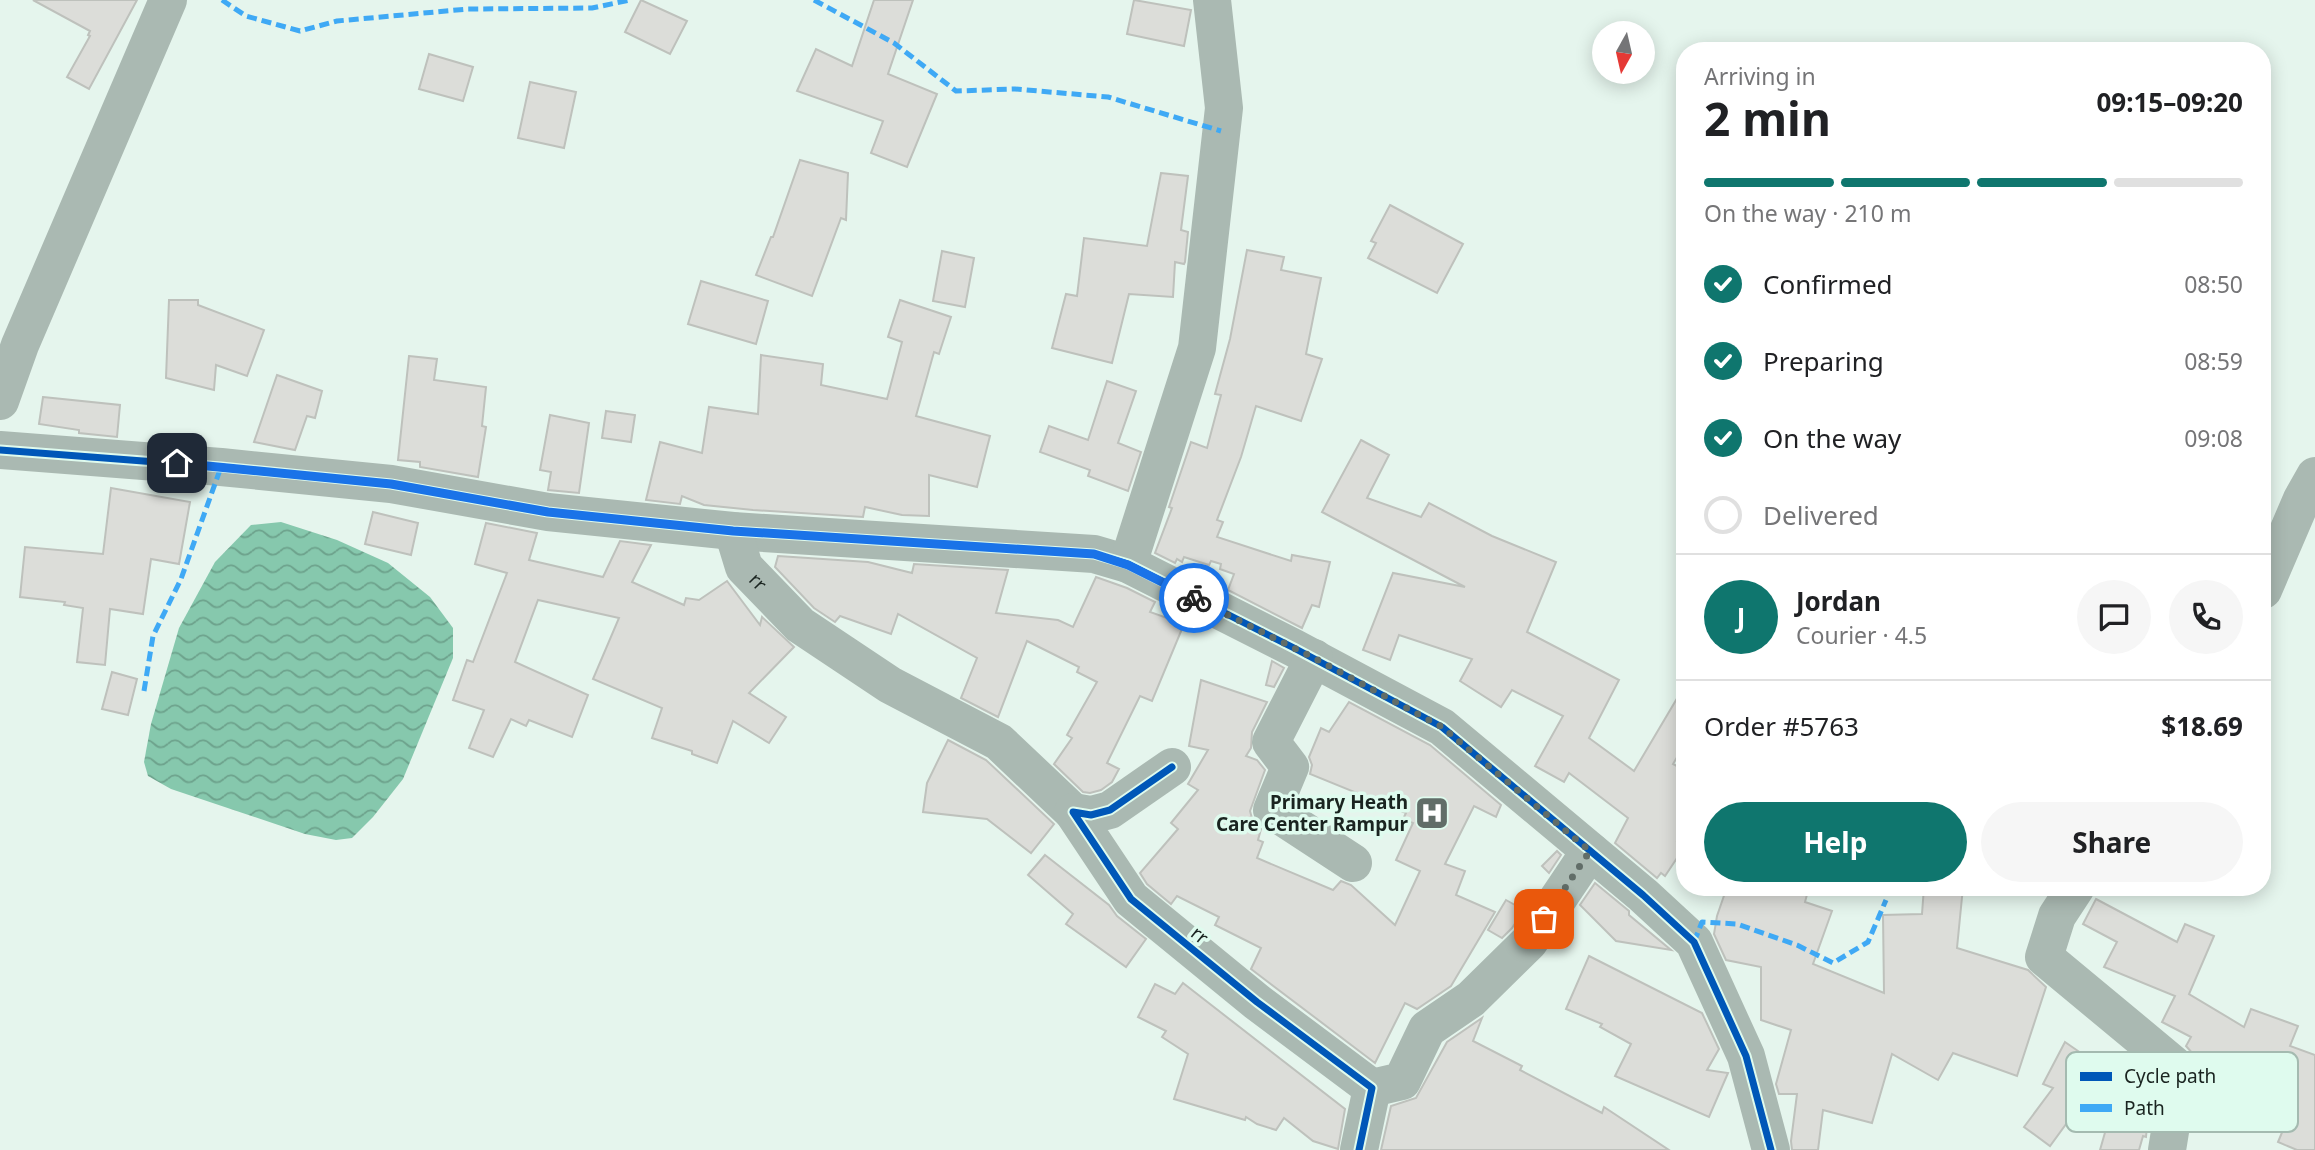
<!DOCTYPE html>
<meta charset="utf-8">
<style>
body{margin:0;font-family:"Noto Sans",sans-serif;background:#f6f6f6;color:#202124;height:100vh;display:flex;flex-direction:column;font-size:26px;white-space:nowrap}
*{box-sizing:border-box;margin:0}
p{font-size:23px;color:#757577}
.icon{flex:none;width:38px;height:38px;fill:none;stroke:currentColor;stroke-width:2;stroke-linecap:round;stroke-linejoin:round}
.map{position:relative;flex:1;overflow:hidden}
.panel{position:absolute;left:1676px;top:42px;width:595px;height:854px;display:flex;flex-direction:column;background:#fff;border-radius:28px;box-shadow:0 4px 18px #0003}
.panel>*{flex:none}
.needle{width:46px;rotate:188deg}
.tools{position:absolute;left:1592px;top:21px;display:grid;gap:14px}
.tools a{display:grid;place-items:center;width:63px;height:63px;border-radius:50%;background:#fff;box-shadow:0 4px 18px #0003;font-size:35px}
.pin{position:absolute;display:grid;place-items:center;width:60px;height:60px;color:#fff;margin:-30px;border-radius:14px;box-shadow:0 4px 10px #0006}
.courier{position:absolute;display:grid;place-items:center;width:70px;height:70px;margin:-35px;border:5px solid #1a73e8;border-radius:50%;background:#fff;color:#222;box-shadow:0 2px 9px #0007}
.overview em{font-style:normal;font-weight:700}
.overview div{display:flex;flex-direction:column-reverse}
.overview{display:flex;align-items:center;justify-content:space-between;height:119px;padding:0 28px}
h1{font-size:46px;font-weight:700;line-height:52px}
.bar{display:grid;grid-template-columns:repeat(4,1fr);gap:10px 7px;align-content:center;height:84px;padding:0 28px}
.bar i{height:9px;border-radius:5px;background:#e0e0e0}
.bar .selected{background:#0f766e}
.bar p{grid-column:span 4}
.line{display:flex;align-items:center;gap:18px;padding:0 28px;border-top:2px solid #e0e0e0}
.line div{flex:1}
.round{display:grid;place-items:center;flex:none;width:74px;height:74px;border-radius:37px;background:#f6f6f6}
ol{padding:0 28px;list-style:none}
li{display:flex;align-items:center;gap:21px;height:77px}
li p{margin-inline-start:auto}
li .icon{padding:7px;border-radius:50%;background:#0f766e;color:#fff;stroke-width:4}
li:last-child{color:#757577}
li i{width:38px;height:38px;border:4px solid #e0e0e0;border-radius:50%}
.cta{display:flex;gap:14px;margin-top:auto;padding:14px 28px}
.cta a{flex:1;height:80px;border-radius:42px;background:#0f766e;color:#fff;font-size:28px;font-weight:700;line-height:80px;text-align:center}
.cta a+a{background:#f6f6f6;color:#202124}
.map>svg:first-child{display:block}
.water{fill:url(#water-waves)}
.building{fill:#dcddd9;stroke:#bec1bc;stroke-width:2}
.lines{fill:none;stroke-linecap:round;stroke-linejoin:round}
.minor{stroke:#aab9b2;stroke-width:38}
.quiet{stroke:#3fa9f5;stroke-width:5;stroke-dasharray:10 5;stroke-linecap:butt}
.cycleway-casing{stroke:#dffbee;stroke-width:11}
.cycleway{stroke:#0057b8;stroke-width:7}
.done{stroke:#616d68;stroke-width:7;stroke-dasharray:0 12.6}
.route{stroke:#1a73e8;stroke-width:9}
.labels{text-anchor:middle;stroke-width:7;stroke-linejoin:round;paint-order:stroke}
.street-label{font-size:19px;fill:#1a2420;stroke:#dffbee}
.poi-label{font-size:19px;font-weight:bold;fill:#1a2420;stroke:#dffbee;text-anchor:end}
.key{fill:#dffbee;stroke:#a4bab0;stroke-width:2}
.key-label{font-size:19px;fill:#1a2420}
</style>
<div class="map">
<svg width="2315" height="1150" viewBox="0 0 2315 1150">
<defs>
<pattern id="water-waves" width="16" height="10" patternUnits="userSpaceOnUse" patternTransform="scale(1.75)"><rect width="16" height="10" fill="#86c8ad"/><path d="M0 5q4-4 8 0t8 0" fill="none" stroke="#6da28c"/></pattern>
</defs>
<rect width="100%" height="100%" fill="#e5f5ed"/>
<path class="water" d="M281,522L337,540L388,563L430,597L453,628V658L403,779L373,817L352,838L336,840L305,834L171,789L148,776L144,762L151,724L179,628L215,562L251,525Z"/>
<g class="building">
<path d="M33,0H137L89,89L67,77L90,36L88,35L90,31Z"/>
<path d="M641,0L687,21L670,54L625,32Z"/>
<path d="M874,0H913L888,74L937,94L907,167L871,153L883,121L797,91L816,49L852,66Z"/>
<path d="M1134,0L1191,10L1184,46L1127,34Z"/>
<path d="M429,54L473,67L463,101L419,89Z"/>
<path d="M530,82L576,92L564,148L518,138Z"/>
<path d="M800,160L848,173L846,220L841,218L812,296L756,275L771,237H773Z"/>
<path d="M1161,173L1188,176L1181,230L1188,232L1185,262L1184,264L1175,262L1173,297L1129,294L1112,363L1052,348L1066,294L1077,296L1084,238L1147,246Z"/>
<path d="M1390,205L1463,244L1437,293L1368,258L1376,243L1371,241Z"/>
<path d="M1247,250L1284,257L1281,270L1321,278L1306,354L1322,359L1301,421L1256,406L1241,457L1217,520L1223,522L1217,537L1291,561L1292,555L1330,562L1319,607L1312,605L1302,628L1228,590L1234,574L1220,569L1221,564L1211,561L1209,565L1184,557L1182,562L1177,559L1175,563L1155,553L1172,508L1169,507L1191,442L1207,448L1221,395L1215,394L1230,339Z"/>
<path d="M942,251L974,258L965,307L933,301Z"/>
<path d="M701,281L768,301L756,344L688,324Z"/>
<path d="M169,300H198V305L264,330L247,376L216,365L214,390L166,378Z"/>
<path d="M900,300L951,317L939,354L934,352L916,416L990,436L977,487L929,475V516L902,515L865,507L863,517L753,510L704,505L682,496L680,504L646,500L660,442L702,453L709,407L758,414L761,355L823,364L821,385L887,399L902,342L888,337Z"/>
<path d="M409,356L437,359L434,380L486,387L482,426L486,427L478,477L420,467V462L398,460Z"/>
<path d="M277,375L322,391L315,418L307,416L295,450L254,442Z"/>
<path d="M1107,381L1136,391L1118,443L1141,452L1128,491L1088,476L1090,470L1040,452L1049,426L1088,440Z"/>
<path d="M43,397L120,405L117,437L79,433V430L39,424Z"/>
<path d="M606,411L635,415L631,442L602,438Z"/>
<path d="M550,415L589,423L579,493L548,490L551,472L540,470Z"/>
<path d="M1361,440L1389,455L1367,498L1421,517L1429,503L1492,536L1556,562L1527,632L1619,680L1589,738L1634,771L1685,685V744L1673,764L1685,770V819L1677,841L1685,846L1665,876L1661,873L1657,878L1615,843L1628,818L1569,773L1564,782L1535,766L1563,716L1512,690L1501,707L1460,681L1472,659L1399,635L1390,660L1363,650L1393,573L1465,587L1322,512Z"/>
<path d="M111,488L190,502L179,564L151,559L143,614L110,609L105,665L77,662L83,608L64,605L65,602L20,597L25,547L103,554Z"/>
<path d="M373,512L418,523L411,555L365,544Z"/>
<path d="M486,523L537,533L529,560L603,577L620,541L651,545L632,582L684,605L686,598L699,600L727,581L760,625L762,617L794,647L749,693L786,717L769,743L733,721L717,763L692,754V751L652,738L662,708L593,679L619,618L538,600L515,662L588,695L572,737L529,720L526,726L511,719L493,757L469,748L484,710L453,700L467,660L473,662L507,573L475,564Z"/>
<path d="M778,556L868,562L912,573L914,564L1008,570L996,613L1058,620L1073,627L1096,577L1127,588L1155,602L1150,612L1184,624L1152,701L1140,696L1107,763L1119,769L1112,782L1101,790L1090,793L1083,792L1054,764L1072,738L1067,735L1097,682L1077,672L1079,667L1027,641L998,717L961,698L977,658L898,614L891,634L840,616L835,622L814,608L775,567Z"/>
<path d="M1272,661L1284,668L1274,687L1266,685Z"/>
<path d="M112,672L137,679L128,715L102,709Z"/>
<path d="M1201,680L1267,702L1252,732L1251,748L1246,756L1257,760L1265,770L1250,811L1253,822L1261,829L1258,840L1263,842L1257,858L1333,890L1341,881L1351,885L1395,925L1420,871L1396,860L1413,823L1403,819L1406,813L1310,774L1312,765L1309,757L1321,728L1329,732L1349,702L1430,745L1501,805L1496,817L1474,806L1445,864L1465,871L1456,895L1495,912L1451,986L1417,1009L1405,1003L1375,1063L1251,969L1261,948L1215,925L1219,917L1177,896L1171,904L1147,884L1140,873L1178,829L1171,823L1198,790L1188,784L1208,750L1189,746Z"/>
<path d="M948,740L986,760L1054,824L1031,853L987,819L923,812L927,783Z"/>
<path d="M1557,851L1561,855L1549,873L1542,866Z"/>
<path d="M1045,855L1109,905L1117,916L1146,939L1126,967L1066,924L1073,914L1028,875Z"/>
<path d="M1595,883L1629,911V915L1671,950L1616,941L1580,905Z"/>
<path d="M1727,887H1809L1805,902L1832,911L1813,964L1884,993L1883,915L1922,914L1924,887H1963L1957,948L2028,970L2046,987L2017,1076L1953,1053L1938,1080L1892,1054L1872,1123L1823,1110L1818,1150H1792L1791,1141L1797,1094H1779L1776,1084L1791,1030L1761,1020V967L1726,960L1714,934L1717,916Z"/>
<path d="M2096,899L2177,942L2185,924L2214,936L2189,994L2244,1027L2251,1009L2298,1026L2290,1046L2315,1055V1150H2297L2278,1142L2291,1111L2269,1102L2272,1096L2200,1062L2186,1046L2191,1037L2162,1022L2175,996L2104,967L2117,942L2083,924Z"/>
<path d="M1506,900L1524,910L1512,928L1502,938L1488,930Z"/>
<path d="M1589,956L1702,1013L1719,1049L1707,1070L1728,1073L1709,1117L1615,1076L1631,1044L1600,1027L1602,1024L1566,1009Z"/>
<path d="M1183,983L1345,1109L1338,1149L1313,1141L1284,1118L1276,1130L1257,1124L1246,1117L1245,1120L1174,1099L1188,1054L1162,1037L1166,1031L1138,1017L1155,984L1175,994Z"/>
<path d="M1482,1018L1473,1041L1522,1066L1520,1070L1602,1113L1604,1107L1669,1150H1381L1391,1106L1416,1098L1447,1042Z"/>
<path d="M2065,1042L2101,1067L2079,1098H2085L2050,1146L2024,1127L2053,1088L2043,1084Z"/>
<path d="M2114,1101L2149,1105L2146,1137L2143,1136L2139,1150H2100Z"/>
</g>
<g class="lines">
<g class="minor">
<path d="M0,401L20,345L168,0"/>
<path d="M0,450L221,467L391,484L548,512L733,531L1094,554L1128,564L1294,648L1442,727L1643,895L1694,942L1746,1056L1771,1150"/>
<path id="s1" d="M733,531L744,567L800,625L890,685L999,742L1073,812"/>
<path d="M1128,564L1197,348L1224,108L1212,0"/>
<path d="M2263,590L2302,499L2315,476"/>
<path d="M1314,658L1271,742L1290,767L1272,810L1353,863"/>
<path d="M1172,767L1110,810L1091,815L1073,812L1131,899L1257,1002L1372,1088L1359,1150"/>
<path d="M2076,887L2057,916L2044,957L2180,1070L2167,1150"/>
<path d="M1372,1088L1402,1081L1427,1029L1471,999L1529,942L1590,851"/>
</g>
<g class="quiet">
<path d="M222,0L246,16L300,31L337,21L468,9L592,8L630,0"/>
<path d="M814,0L894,43L956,91L1015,89L1108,97L1221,131"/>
<path d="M144,691L153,636L181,579L221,467"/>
<path d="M1694,942L1702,922L1737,924L1797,945L1833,963L1868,942L1886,900"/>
</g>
<g class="cycleway-casing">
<g id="cycleway">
<path d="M0,450L221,467L391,484L548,512L733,531L1094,554L1128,564L1294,648L1442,727L1643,895L1694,942L1746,1056L1771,1150"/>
<path d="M1172,767L1110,810L1091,815L1073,812L1131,899L1257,1002L1372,1088L1359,1150"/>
</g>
</g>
<use href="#cycleway" class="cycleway"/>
</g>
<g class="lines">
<path class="done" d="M1194,598L1314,658L1442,727L1590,851L1544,919"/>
<path class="route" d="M177,463L391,484L548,512L733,531L1094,554L1128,565L1194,598"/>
</g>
<defs>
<g id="hospital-square" transform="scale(1.75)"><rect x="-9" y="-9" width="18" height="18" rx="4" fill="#616d68" stroke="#dffbee"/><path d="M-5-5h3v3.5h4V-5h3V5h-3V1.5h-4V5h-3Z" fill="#fff"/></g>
</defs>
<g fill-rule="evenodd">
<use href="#hospital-square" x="1432" y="813"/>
</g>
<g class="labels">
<g class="street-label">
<text dy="7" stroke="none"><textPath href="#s1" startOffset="58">rr</textPath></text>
<text transform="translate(1200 935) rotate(39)" y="7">rr</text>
</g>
<g class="poi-label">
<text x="1408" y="809">Primary Heath<tspan x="1408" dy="22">Care Center Rampur</tspan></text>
</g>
</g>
<rect x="2066" y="1052" width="232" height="80" rx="10" class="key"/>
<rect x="2080" y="1072" width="32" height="9" fill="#0057b8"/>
<rect x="2080" y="1104" width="32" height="8" fill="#3fa9f5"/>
<g class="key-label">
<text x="2124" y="1083">Cycle path</text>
<text x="2124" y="1115">Path</text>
</g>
</svg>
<div class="tools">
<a><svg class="needle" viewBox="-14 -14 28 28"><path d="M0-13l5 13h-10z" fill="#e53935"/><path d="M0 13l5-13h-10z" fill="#757577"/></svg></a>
</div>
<div class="pin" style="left:1544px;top:919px;background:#ea580c"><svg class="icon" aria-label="bag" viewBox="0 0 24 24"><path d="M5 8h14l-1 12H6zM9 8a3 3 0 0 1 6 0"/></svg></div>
<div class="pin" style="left:177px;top:463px;background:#1f2937"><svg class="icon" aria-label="home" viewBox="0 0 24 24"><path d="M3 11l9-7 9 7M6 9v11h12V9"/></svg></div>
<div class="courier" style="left:1194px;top:598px"><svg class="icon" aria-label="bike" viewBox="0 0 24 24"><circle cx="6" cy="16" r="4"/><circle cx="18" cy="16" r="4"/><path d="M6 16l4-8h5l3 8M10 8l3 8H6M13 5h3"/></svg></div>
<section class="panel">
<div class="overview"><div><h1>2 min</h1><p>Arriving in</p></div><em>09:15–09:20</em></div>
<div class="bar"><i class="selected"></i><i class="selected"></i><i class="selected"></i><i></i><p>On the way · 210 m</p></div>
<ol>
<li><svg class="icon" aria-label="check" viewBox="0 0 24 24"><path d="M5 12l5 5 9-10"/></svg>Confirmed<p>08:50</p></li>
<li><svg class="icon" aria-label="check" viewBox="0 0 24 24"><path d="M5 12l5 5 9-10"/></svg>Preparing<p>08:59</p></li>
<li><svg class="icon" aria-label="check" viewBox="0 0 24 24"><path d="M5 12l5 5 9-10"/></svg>On the way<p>09:08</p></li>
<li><i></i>Delivered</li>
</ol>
<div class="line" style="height:126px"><b class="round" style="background:#0f766e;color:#fff">J</b><div><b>Jordan</b><p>Courier · 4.5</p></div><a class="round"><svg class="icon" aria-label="chat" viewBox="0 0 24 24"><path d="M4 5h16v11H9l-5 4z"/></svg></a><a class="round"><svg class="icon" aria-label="phone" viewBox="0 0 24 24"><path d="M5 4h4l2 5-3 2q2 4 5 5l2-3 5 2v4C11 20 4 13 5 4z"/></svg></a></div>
<div class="line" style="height:91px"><div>Order #5763</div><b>$18.69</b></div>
<div class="cta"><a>Help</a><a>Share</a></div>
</section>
</div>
